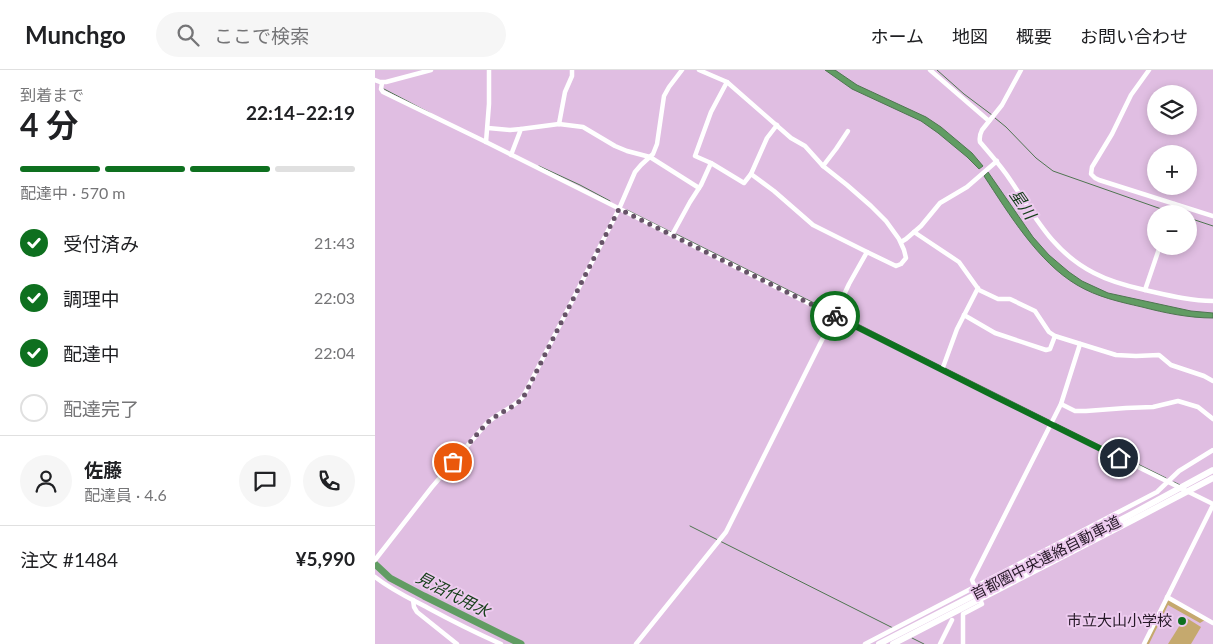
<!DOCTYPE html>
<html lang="ja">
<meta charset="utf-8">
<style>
body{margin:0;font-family:Lato,"Noto Sans JP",sans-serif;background:#f6f6f6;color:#202124;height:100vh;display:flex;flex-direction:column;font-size:19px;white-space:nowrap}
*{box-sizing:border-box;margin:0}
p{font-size:16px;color:#757577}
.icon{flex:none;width:28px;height:28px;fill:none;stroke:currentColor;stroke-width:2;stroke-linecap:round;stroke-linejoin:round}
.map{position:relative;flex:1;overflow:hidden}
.details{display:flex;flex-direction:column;background:#fff;width:375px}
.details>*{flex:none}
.controls{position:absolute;left:772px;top:15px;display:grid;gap:10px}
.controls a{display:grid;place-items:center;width:50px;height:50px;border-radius:50%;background:#fff;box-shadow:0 2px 8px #0003;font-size:25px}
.pin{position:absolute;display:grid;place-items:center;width:42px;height:42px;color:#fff;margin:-21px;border:2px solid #fff;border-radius:50%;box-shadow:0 1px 5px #0007}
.courier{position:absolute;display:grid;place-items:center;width:50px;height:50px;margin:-25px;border:4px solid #0e701f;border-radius:50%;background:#fff;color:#222;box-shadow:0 1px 6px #0007}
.summary em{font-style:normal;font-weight:700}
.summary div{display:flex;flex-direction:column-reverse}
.summary{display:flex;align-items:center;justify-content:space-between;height:85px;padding:0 20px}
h1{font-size:32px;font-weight:700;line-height:38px}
.bar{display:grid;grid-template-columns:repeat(4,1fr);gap:8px 5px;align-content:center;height:60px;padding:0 20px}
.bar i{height:6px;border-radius:4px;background:#e0e0e0}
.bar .selected{background:#0e701f}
.bar p{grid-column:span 4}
.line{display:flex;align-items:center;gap:12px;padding:0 20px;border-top:1px solid #e0e0e0}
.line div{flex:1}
.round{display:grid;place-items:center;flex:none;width:52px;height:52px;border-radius:26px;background:#f6f6f6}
ol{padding:0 20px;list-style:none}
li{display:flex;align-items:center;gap:15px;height:55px}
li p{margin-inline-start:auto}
li .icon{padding:5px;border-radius:50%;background:#0e701f;color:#fff;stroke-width:4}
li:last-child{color:#757577}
li i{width:28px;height:28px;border:2px solid #e0e0e0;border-radius:50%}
header{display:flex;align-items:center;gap:30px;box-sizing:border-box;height:70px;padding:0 25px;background:#fff;border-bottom:1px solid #e0e0e0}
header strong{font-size:24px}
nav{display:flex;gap:28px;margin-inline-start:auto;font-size:18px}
.search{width:350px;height:45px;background:#f6f6f6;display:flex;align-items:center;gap:12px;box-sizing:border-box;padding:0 18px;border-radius:28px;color:#757577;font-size:19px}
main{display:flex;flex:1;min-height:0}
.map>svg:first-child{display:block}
.green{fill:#c5a96e}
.water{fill:#619c63;stroke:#4f7551}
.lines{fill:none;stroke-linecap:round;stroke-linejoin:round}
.stream{stroke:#4f7551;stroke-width:1}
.river{stroke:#619c63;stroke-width:7}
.minor{stroke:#fff;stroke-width:4.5}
.highway{stroke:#fff;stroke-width:6}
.done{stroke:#675368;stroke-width:5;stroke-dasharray:0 9}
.route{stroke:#0e701f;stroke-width:6}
.poi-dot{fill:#0e701f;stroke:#edcbef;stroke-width:2}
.labels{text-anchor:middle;stroke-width:4;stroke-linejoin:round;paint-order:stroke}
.street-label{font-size:15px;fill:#261927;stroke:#edcbef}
.poi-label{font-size:15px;fill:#261927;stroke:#edcbef;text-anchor:end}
.water-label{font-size:16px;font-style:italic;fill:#123d16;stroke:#edcbef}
</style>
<header>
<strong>Munchgo</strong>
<div class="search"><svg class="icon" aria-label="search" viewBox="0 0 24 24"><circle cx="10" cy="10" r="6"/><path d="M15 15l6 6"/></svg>ここで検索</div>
<nav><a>ホーム</a><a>地図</a><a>概要</a><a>お問い合わせ</a></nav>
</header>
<main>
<section class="details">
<div class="summary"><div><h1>4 分</h1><p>到着まで</p></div><em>22:14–22:19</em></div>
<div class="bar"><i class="selected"></i><i class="selected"></i><i class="selected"></i><i></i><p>配達中 · 570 m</p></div>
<ol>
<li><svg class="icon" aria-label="check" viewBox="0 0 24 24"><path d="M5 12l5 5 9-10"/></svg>受付済み<p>21:43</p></li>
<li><svg class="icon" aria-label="check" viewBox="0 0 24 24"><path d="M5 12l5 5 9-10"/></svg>調理中<p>22:03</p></li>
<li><svg class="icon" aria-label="check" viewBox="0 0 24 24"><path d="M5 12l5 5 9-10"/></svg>配達中<p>22:04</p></li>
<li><i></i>配達完了</li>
</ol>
<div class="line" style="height:90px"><a class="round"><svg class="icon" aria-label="person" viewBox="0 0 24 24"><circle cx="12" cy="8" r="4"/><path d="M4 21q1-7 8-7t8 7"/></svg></a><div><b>佐藤</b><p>配達員 · 4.6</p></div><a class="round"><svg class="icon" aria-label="chat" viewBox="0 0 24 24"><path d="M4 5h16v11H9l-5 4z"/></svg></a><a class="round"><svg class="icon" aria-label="phone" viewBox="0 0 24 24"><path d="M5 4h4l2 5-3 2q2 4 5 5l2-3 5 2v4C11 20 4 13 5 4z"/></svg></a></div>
<div class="line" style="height:65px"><div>注文 #1484</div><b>¥5,990</b></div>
</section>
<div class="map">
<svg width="838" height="574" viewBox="0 0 838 574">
<rect width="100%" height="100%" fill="#e0bee2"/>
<g class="green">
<path d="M794,530L830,550L825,553L793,535L774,574H771L792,531Z"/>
<path d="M810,547L826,557L816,574H793Z"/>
</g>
<g class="water">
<path d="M450,0H460L482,15L551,47L566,57L597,83L608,96L604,99L592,87L563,63L546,51L477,19Z"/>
<path d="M613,102L658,167L674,185L694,202L707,211L733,223L816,241L838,243V248C814,248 790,243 767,237C745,232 722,227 702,215C663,192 634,144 609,106Z"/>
</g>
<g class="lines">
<g class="stream">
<path d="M562,0L589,24L617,45"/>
<path d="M9,19L55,43"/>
<path d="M620,48L631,57L661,88L678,101L792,141"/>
<path d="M164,96L205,115L235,131"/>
<path d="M252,140L296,162"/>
<path d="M814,148L838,156"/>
<path d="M301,164L459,243"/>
<path d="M463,244L566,296"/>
<path d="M570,298L676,351"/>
<path d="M680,353L791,408"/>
<path d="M799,412L805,415"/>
<path d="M315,456L518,558"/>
<path d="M537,568L549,574"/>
</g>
<path class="river" d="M0,494L15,508L49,526L146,574"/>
<g class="minor">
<path d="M324,0L352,12L416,68L430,76L448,96L472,115L496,136L511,151L524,169L529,180L531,188L526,194L521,196L492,182L438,155L399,121L376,104"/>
<path d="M555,0L614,51"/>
<path d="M646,0L627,35L607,60C605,64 604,67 605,72C616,85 627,97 636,111C661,148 678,182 719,203C736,212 752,216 770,220C792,225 815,231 838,231"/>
<path d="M774,0L756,25L737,64L717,97L716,104L720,108L724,110L838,146"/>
<path d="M0,10L5,12H11L56,0"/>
<path d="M352,12L336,42L320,86L336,93L369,113L376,104L392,68L402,55"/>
<path d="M7,13L6,19L8,22L111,72L621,327L838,434"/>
<path d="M184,54L190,22L197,6V0"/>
<path d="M113,58L135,60L146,59"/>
<path d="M111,72L114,34V0"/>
<path d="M136,85L146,59L184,54L208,57L240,76L252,81L275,87L324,118"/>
<path d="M448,96L461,79L473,61"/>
<path d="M796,144L799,134"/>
<path d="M539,162L584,192L604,220L623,229H635L660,241L674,262L680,266L741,285L761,286L784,285L796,295L829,306L838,311"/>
<path d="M297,165L315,132L326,115L336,93"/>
<path d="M526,172L531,169L546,156L565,133L592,117L622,91"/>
<path d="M770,220L785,176"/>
<path d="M589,245L620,263L671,280L675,279L680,266"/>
<path d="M567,300L582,259L603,218"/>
<path d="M686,334L700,341H711L751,338L778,337L803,331L823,337L838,349"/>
<path d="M0,490L57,417L111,354C122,343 137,339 148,327L192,241L244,139L260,102L266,95L278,84L282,74L289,26L294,17L307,0"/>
<path d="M0,507C18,521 34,528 53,538C77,551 101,563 126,574"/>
<path d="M792,527L838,553"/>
<path d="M38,530L39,537L42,542L82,574"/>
<path d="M261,574L351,462L459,246L474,214L492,182"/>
<path d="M490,574L782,422L804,401L838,380"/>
<path d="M565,574L577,550"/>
<path d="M588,574V544L607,534L597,510L686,334L705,274"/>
<path d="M769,574L838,435"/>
</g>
<g class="highway">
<path d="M504,574L755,445L838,400"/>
<path d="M518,574L758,450L838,408"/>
</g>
</g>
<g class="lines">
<path class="done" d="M78,392L111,354C122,343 137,339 148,328L192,241L244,139L460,246"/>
<path class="route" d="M460,246L621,327L744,388"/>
</g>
<circle class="poi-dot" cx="807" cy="551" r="5"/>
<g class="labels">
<g class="street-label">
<text transform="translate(671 488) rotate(-27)" y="5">首都圏中央連絡自動車道</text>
</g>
<g class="poi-label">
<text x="797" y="556">市立大山小学校</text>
</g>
<g class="water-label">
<text transform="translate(648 134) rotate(55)" y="6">星川</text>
<text transform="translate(78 524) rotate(27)" y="6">見沼代用水</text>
</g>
</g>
</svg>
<div class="controls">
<a><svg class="icon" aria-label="layers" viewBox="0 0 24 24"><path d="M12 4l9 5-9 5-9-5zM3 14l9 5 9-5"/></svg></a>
<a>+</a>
<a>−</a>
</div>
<div class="pin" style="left:78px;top:392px;background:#ea580c"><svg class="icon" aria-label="bag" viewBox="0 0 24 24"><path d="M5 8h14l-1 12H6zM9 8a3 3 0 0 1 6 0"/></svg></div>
<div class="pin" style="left:744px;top:388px;background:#1f2937"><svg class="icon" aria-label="home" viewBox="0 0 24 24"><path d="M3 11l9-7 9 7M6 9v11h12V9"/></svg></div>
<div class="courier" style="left:460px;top:246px"><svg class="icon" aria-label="bike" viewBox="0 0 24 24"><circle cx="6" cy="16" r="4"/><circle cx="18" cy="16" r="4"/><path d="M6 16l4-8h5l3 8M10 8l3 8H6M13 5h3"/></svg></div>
</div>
</main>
